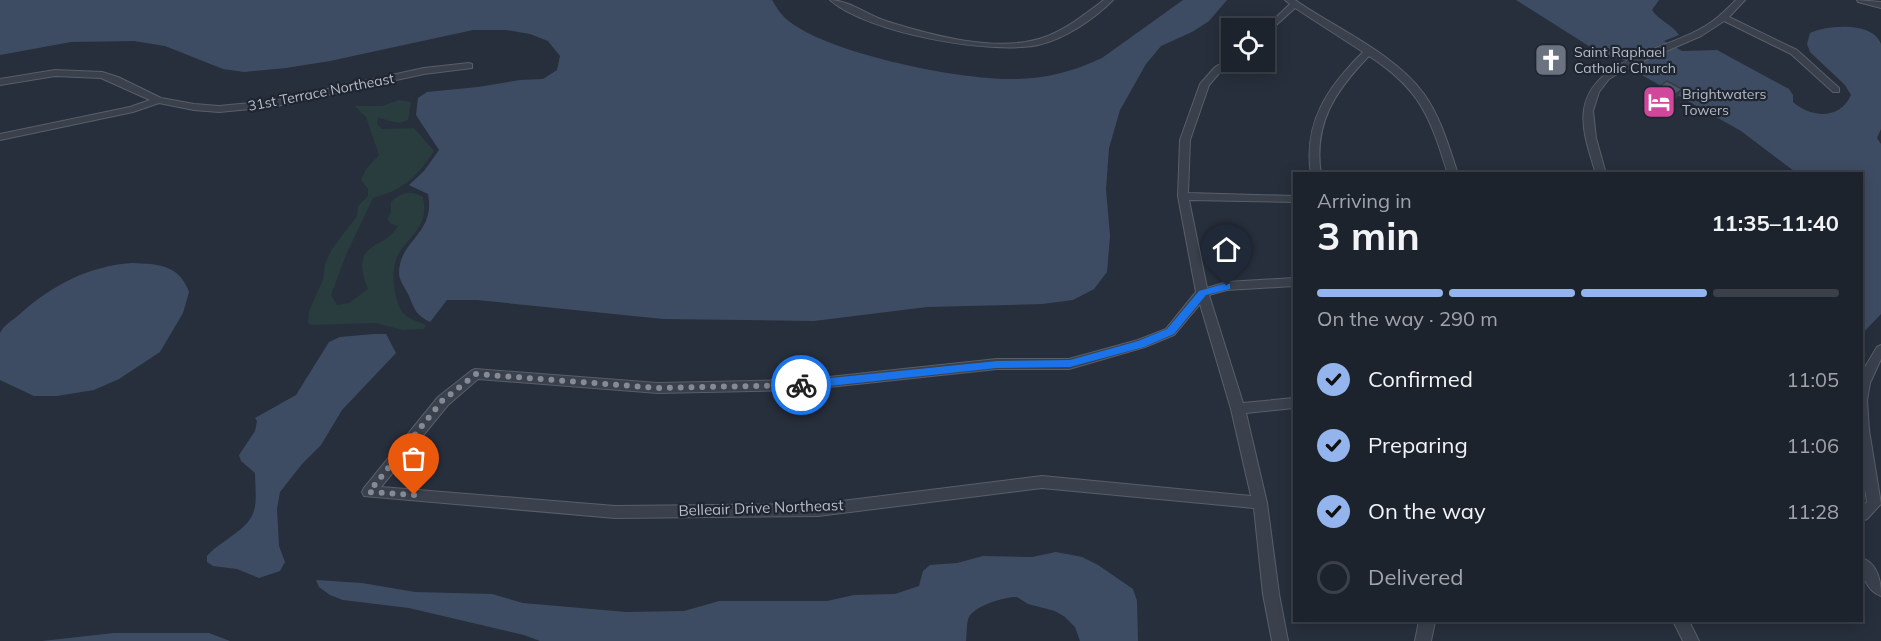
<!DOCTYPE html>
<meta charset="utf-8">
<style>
body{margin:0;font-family:Mulish,sans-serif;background:#2a2f39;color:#f1f3f6;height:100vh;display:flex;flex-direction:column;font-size:22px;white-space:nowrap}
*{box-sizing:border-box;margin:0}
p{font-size:20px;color:#a0a4aa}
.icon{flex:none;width:33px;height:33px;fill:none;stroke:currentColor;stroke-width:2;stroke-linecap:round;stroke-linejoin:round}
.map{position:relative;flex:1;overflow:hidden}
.panel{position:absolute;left:1293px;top:172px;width:570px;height:450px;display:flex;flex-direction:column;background:#1d232d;border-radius:0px;box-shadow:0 3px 15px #0003,0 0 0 2px #3b4049}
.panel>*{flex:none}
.tools{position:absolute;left:1221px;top:18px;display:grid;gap:12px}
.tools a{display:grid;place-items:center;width:54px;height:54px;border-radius:0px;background:#1d232d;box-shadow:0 3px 15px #0003,0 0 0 2px #3b4049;font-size:30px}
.pin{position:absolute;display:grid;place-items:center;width:51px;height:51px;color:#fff;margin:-62px -26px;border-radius:50% 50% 50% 0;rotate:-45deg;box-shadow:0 0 6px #0007}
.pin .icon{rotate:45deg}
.courier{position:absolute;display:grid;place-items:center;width:60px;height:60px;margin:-30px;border:4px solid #1a73e8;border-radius:50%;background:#fff;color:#222;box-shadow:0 2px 8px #0007}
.overview em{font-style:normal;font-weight:700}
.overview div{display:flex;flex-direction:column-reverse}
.overview{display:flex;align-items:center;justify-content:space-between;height:102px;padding:0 24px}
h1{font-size:39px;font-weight:700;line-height:45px}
.bar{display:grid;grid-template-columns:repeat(4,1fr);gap:9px 6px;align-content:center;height:72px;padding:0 24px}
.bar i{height:8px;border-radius:4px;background:#3b4049}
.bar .on{background:#94b4ee}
.bar p{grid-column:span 4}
ol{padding:0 24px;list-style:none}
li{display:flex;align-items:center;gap:18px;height:66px}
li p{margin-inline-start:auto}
li .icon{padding:6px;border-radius:50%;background:#94b4ee;color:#111;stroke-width:4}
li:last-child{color:#a0a4aa}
li i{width:33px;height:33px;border:3px solid #3b4049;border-radius:50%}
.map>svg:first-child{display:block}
.green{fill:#293c3e}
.water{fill:#3e4c63}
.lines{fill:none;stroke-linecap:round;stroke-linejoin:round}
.minor-casing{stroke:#585f6a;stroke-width:2}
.minor{fill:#3a414c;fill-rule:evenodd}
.wall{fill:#424a56}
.shaded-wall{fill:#363c46}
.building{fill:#4d5664;stroke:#363c46;stroke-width:1.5}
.route{fill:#1a73e8}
.done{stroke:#848b96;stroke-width:6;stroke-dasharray:0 10.8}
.labels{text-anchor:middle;stroke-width:4.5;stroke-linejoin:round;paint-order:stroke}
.far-poi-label{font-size:14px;fill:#b6bcc7;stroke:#1f2631;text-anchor:start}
.far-street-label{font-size:14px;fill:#b6bcc7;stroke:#1f2631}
.street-label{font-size:15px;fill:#b6bcc7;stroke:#1f2631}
</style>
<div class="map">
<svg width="1881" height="641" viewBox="0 0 1881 641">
<rect width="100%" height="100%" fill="#272f3c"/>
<path class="green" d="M399,100L411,102L408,120L399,123L378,118L377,124L382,129L414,128L434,151C416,178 405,189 373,198L346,255L331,295L337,305L349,303L368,289C348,240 384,251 398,226L391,224L387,219L391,212V202C402,192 410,190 423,197C429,226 413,232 399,253C390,268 393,297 402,312C407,318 419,322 426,325L424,329L403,330L375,323L311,325L308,323L309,311L323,280L325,264L332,249L357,216L358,206L368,196V189L361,180L366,169L379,155L366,117L355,106H382Z"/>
<g class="water">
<path d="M0,0H772C776,7 780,13 785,18C824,53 956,79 1009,79C1041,80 1073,72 1102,58L1183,0H1227L1209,21L1192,32L1161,46L1146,64L1120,110L1109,148L1106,189L1110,236L1107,272L1094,289L1073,300L1042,304L927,307L814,321L663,319L477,300H447L430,322C415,314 415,310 408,294C405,288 399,280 399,273C399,240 436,234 428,194L409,185L424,171L439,150L416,115L418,98L427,92L478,87L520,80L543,79L557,70L560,56L548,41L530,34L506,30H473L330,61L286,68L244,72L223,69L165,46L134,41L71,42L0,55Z"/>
<path d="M1516,0H1659L1652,10C1659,21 1672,24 1679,35L1664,41L1682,51L1717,50L1789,89L1793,95V102C1811,118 1840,120 1851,95L1845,85L1810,52L1807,44L1810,33C1827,25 1873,21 1881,44V129L1877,138L1881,144V314L1862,334V174H1798L1741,131L1640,74L1638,67L1620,58L1603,55Z"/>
<path d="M132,263C157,264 179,264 189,292L183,313L160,352L119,379L94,390L57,396H34L0,380V333C4,325 13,320 20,314C52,285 89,266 132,263Z"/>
<path d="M374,334H386L396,353L342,410L321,445L302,464L280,492L277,509L279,546L285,562L280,571L259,578L237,569L213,566L207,562V556C214,548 221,544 229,538C260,517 256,508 255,473L241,461L239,455L255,431L257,421L255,418L296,395L329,342L340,337Z"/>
<path d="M1056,552L1082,557L1098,565L1133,589L1137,601L1138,641H1080L1075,627L1065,617L1055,611L1028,604L1017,597C1004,597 976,605 969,617C966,623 967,634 966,641H540L524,635L409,608L343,600L330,595L319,587L316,580L362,583L415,592L492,594L523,603L626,612L684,611L719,601H827L854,595L895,594L919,586L923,571L930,565L957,563L983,556L1032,557Z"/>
<path d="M114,633H209L230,641H42Z"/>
</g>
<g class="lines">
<g class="minor-casing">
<g id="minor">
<path d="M830,0C848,0 868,15 886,21C930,35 999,54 1045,37C1067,29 1085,14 1104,0H1113C1094,19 1065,39 1038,45C990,55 867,33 830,0Z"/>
<path d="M1285,0H1295C1335,28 1394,53 1424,94C1441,118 1449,147 1458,174H1448C1430,117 1421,90 1369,56C1335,91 1313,124 1321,174H1311C1303,122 1328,87 1363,52L1295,8L1264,36V29L1290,4Z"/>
<path d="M1736,0H1745L1729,17L1797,50L1839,88V92H1833L1791,54L1724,21L1701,36L1627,68L1609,79L1599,92L1593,111L1596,138L1606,174H1596C1590,154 1581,131 1584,110C1591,60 1663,50 1700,29C1714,22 1725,11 1736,0Z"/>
<path d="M1857,0L1881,2V8L1858,2Z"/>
<path d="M1232,57V62H1235L1221,71L1209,85L1190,140L1188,193L1294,196V202L1189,200L1207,288L1227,282L1294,278V286L1227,290L1209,295L1243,403L1294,398V408L1246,413L1267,503L1279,594L1288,641H1272L1263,594L1254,508L1042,488L818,516L615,518L364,496L362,492L364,488L438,397L471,371L475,369L658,383L801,380L997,359H1069L1138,340L1166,329L1196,292L1178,196L1180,140L1200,84L1215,67ZM1200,304L1231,409L1251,496L1042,476L818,504L615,506L381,487L448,405L478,379L658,393L801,390L997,369H1069L1145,347L1174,335Z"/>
<path d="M469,63L472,64V68L424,74L272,107L219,112L194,110L159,103L133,112L0,140V134L130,107L150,100L101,78L55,76L0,85V79L55,70L102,72L118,77L161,98L194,104L219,106L272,101L424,68Z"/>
<path d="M1881,345V359L1870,383L1867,400L1869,430L1881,504L1867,519L1862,521V507L1867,502L1862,470V372L1877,347Z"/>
<path d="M1862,558C1878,564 1881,581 1881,596C1865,590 1861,573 1862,558Z"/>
<path d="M1419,621H1435L1431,641H1415Z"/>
<path d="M1673,621H1689L1699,641H1683Z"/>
</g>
</g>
<use href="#minor" class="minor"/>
</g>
<path class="wall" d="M1648,95L1676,99L1658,113L1642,106Z"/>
<path class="shaded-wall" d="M1682,89L1676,99L1658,113L1664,103Z"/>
<path class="building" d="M1667,81L1682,89L1664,103L1648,95Z"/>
<path class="route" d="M1227,283L1230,284V289L1206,295L1174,334L1144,347L1070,367L997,368L801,389L796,385L801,381L997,361L1070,360L1138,341L1167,329L1199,291Z"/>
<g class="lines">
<path class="done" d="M414,495L369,492L442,401L476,374L658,388L801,385"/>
</g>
<defs>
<g id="church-square" transform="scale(1.725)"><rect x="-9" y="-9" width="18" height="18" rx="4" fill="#6b7280" stroke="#1f2631"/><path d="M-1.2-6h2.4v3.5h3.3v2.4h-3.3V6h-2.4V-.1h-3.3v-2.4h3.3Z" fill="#fff"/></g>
<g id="hotel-square" transform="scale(1.725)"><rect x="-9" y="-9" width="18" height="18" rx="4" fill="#d1479c" stroke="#1f2631"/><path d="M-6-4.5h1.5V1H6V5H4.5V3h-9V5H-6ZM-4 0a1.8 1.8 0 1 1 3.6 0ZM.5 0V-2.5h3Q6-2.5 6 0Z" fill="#fff"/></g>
</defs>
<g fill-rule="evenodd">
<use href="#church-square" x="1551" y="60"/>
<use href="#hotel-square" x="1659" y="102"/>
</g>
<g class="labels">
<g class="far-poi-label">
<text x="1574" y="57">Saint Raphael<tspan x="1574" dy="16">Catholic Church</tspan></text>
<text x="1682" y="99">Brightwaters<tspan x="1682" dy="16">Towers</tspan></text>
</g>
<g class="far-street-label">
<text transform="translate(321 92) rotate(-11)" y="5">31st Terrace Northeast</text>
</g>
<g class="street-label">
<text transform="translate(761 508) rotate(-2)" y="5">Belleair Drive Northeast</text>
</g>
</g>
</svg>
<div class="tools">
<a><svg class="icon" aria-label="locate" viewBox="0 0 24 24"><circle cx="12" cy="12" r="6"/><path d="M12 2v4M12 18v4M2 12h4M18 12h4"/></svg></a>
</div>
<div class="pin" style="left:414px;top:495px;background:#ea580c"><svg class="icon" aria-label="bag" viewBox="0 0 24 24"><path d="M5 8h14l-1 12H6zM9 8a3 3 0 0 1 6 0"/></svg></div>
<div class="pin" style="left:1227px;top:286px;background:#1f2937"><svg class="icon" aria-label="home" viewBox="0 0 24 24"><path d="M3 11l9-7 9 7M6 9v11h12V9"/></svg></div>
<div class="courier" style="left:801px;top:385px"><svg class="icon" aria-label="bike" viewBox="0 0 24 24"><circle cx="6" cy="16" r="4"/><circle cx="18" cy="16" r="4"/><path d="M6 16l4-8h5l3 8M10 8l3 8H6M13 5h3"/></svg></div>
<section class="panel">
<div class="overview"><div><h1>3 min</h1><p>Arriving in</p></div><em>11:35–11:40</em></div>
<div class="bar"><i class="on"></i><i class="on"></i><i class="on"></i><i></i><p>On the way · 290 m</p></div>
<ol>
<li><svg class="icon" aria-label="check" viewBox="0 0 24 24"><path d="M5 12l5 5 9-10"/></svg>Confirmed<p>11:05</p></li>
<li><svg class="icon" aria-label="check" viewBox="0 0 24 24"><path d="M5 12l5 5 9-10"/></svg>Preparing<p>11:06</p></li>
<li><svg class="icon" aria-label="check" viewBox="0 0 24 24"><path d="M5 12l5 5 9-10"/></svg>On the way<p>11:28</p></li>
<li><i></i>Delivered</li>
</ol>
</section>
</div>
